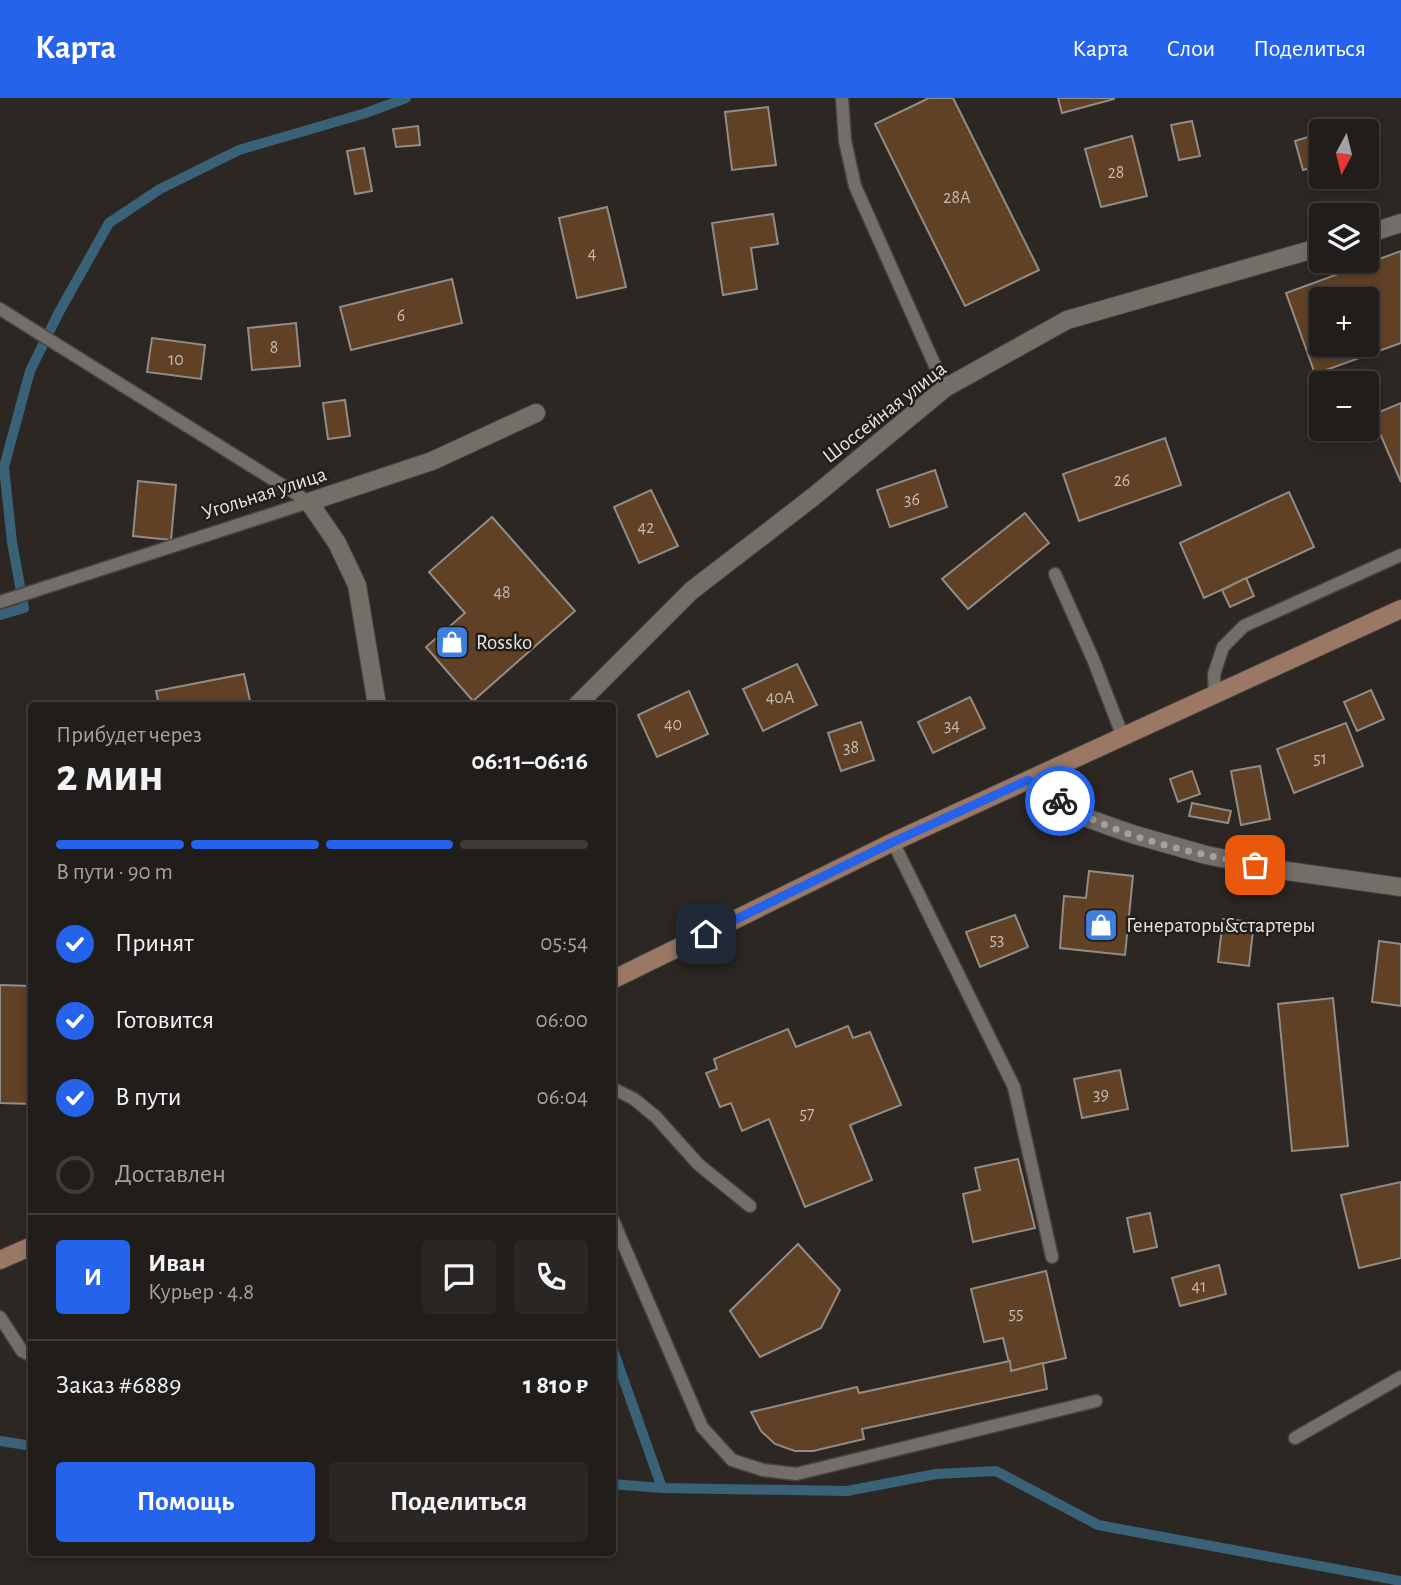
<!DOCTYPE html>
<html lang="ru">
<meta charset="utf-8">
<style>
body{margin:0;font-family:"Alegreya Sans",sans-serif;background:#292623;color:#f1f3f6;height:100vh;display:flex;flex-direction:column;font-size:26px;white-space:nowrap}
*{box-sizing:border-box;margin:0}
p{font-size:23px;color:#a2a2a2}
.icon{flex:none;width:38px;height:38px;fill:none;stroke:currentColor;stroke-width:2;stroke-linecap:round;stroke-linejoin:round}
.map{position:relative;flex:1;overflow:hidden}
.sheet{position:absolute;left:28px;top:604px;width:588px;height:854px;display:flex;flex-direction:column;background:#211d1a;border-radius:7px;box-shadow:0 4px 10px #0003,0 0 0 2px #3e3b39}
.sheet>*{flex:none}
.needle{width:46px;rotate:187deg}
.controls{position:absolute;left:1309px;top:21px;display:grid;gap:14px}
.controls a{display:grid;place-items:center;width:70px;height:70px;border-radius:7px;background:#211d1a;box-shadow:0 4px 10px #0003,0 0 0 2px #3e3b39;font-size:35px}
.pin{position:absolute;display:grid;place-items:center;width:60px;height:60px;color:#fff;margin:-30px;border-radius:14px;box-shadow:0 4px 10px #0006}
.courier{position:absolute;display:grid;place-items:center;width:70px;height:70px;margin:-35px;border:5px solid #2563eb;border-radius:50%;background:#fff;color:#222;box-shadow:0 2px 9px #0007}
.head em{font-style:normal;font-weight:600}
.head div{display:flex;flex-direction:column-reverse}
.head{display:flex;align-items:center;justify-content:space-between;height:119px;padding:0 28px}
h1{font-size:46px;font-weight:600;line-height:52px}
.bar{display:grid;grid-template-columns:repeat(4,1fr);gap:10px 7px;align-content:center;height:84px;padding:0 28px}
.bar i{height:9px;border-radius:5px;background:#3e3b39}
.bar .active{background:#2563eb}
.bar p{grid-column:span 4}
.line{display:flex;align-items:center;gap:18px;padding:0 28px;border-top:2px solid #3e3b39}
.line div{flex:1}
.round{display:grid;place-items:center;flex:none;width:74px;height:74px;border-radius:7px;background:#292623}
ol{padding:0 28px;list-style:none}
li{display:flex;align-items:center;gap:21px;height:77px}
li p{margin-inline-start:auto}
li .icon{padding:7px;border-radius:50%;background:#2563eb;color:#fff;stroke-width:4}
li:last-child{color:#a2a2a2}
li i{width:38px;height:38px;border:4px solid #3e3b39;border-radius:50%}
.button{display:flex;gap:14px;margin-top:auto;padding:14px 28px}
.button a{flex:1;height:80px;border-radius:7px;background:#2563eb;color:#fff;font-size:28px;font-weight:600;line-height:80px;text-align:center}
.button a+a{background:#292623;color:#f1f3f6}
header{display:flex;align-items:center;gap:42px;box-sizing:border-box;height:98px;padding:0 35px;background:#2563eb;color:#fff}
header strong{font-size:33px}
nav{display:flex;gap:38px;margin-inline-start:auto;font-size:24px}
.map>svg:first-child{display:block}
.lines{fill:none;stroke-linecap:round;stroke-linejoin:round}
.stream{stroke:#396279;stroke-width:10}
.building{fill:#604126;stroke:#928c87;stroke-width:2;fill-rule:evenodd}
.service-casing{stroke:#46423f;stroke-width:15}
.minor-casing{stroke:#46423f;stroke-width:20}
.secondary-casing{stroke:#46423f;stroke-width:20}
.service{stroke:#746e69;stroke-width:12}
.minor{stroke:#746e69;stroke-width:18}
.secondary{stroke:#9b7865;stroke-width:18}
.done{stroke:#a4a19d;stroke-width:7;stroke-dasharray:0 12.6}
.route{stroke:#2563eb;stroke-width:9}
.labels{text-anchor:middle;stroke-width:5;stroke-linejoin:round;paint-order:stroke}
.number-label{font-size:18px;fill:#c4bab1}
.street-label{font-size:21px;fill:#e5e2df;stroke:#221e1a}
.poi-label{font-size:21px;fill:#e5e2df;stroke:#221e1a;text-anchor:start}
</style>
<header>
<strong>Карта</strong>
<nav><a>Карта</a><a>Слои</a><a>Поделиться</a></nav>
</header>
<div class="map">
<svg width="1401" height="1487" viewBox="0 0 1401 1487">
<rect width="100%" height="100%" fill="#2c2723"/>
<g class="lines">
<g class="stream">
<path d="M0,517L24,510L12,444L4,369L30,273L58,216L109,125L160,91L239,52L366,15L406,0"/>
<path d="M612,1249L662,1390"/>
<path d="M0,1343L32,1348"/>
<path d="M612,1386L662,1390L847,1393L936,1376L996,1373L1098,1427L1401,1483"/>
</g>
</g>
<g class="building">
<path d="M929,0H953L1039,172L965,208L875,26Z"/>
<path d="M1058,0H1114V1L1062,15Z"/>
<path d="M768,9L776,67L732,72L725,14Z"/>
<path d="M1192,23L1200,58L1179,62L1171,27Z"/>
<path d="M1360,25L1362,33H1329Z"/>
<path d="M418,28L420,47L396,49L393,31Z"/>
<path d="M1321,35V67L1303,72L1295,43Z"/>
<path d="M1132,38L1147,98L1101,109L1085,51Z"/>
<path d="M364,50L372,93L355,96L347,53Z"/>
<path d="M1367,51L1372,71L1367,73Z"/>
<path d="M607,109L626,189L577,200L559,120Z"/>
<path d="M773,116L778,146L751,150L757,191L723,197L712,125Z"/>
<path d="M1401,153V245L1315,276L1286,195ZM1321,201H1367V247H1321Z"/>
<path d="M452,181L462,225L351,252L340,209Z"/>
<path d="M296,225L300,268L252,272L248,230Z"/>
<path d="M152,240L205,247L201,281L147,274Z"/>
<path d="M345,302L350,338L328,341L323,305Z"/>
<path d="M1401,305V384L1372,317Z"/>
<path d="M1165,340L1181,387L1079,423L1063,376Z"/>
<path d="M935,372L947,409L890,429L877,392Z"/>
<path d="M138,383L176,387L171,442L133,438Z"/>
<path d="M651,392L678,448L639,465L614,409Z"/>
<path d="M1289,394L1314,449L1204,500L1180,445Z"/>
<path d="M1025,415L1049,445L968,511L942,481Z"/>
<path d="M492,419L575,513L473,603L426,549L465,515L429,474Z"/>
<path d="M1246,480L1254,498L1230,509L1222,492Z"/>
<path d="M797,566L817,607L763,633L743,591Z"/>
<path d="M244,576L251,607H159L156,593Z"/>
<path d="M1371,592L1384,621L1357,633L1344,604Z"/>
<path d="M689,593L708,636L657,659L638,617Z"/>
<path d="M970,599L985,630L933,655L918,624Z"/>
<path d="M861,624L874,662L841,673L828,635Z"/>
<path d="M1346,625L1363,668L1294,695L1277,651Z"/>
<path d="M1260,668L1270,721L1241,727L1231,673Z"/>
<path d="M1192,673L1200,696L1178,704L1170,681Z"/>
<path d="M1192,705L1231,713L1228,725L1189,718Z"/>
<path d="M1089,773L1133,778L1125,857L1060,850L1064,798L1086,800Z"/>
<path d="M1015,817L1028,849L980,869L966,834Z"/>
<path d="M1223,821L1254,824L1249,868L1218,864Z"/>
<path d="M1379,843L1401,846V908L1372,904Z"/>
<path d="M0,887L32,888V1006L0,1005Z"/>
<path d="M1333,900L1348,1048L1292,1053L1278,906Z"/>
<path d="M848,928L853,940L870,934L901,1007L850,1027L872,1082L805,1109L769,1021L742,1033L731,1005L720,1009L706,975L717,971L714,961L788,931L796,949Z"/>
<path d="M1120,972L1128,1011L1082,1020L1074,981Z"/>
<path d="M1018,1061L1035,1130L973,1144L963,1096L980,1092L975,1070Z"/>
<path d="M1401,1084V1160L1359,1170L1341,1097Z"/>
<path d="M1150,1115L1157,1149L1134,1154L1127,1120Z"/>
<path d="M798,1146L840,1192L821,1230L760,1259L730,1213Z"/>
<path d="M1219,1167L1226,1196L1180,1208L1172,1180Z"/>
<path d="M1046,1173L1066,1260L1011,1273L1003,1240L984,1244L971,1191Z"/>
<path d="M1010,1263L1011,1273L1043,1265L1047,1291L862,1331L864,1341L813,1353H795L775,1346L761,1333L751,1314L857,1289L859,1295Z"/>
</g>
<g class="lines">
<g class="service-casing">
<g id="service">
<path d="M842,0L845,43L855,88L945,290"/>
<path d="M0,211L309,404"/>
<path d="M1055,476L1093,561L1123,639"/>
<path d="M0,504L309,404"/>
<path d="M1215,596L1214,576L1223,549L1244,528L1401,457"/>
<path d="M893,744L1014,989L1052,1159"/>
<path d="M612,990L634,1001L656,1019L698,1066L750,1108"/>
<path d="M612,1120L702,1329L732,1362L763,1372L796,1376L1096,1303"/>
<path d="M0,1219L22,1253L32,1258"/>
<path d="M1295,1340L1401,1279"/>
</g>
</g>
<g class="minor-casing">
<g id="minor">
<path d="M1367,136L1401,125"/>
<path d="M377,607L357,487L337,445L309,404L432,363L536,315"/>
<path d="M577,607L691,493L813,399L945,290L1067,222L1321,149"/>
<path d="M1028,682L1084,719L1132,736L1206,757L1280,772L1401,789"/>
</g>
</g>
<g class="secondary-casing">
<g id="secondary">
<path d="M612,882L893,744L1401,511"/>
<path d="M0,1162L32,1148"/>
</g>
</g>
<use href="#service" class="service"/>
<use href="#minor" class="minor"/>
<use href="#secondary" class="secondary"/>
</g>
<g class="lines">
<path class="done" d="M1060,703C1116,740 1190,754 1255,767"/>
<path class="route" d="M706,836L893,744L1028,682L1060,703"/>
</g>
<defs>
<g id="shop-square" transform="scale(1.75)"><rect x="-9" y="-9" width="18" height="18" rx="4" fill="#3f7fe0" stroke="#221e1a"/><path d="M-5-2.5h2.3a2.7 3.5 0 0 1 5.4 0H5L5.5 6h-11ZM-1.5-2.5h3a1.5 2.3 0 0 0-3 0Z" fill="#fff"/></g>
</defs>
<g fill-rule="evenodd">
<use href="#shop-square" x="452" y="544"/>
<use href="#shop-square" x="1101" y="827"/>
</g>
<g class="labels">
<g class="number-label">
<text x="1116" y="80">28</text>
<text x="957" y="105">28А</text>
<text x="592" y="161">4</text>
<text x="401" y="223">6</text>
<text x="274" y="255">8</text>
<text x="176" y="267">10</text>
<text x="1122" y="388">26</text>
<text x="912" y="407">36</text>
<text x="646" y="435">42</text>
<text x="502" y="500">48</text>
<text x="780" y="605">40А</text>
<text x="673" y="632">40</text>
<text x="952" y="633">34</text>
<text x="851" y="655">38</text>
<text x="1320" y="666">51</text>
<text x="997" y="847">53</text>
<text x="1101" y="1002">39</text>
<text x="807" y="1021">57</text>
<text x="1199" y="1194">41</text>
<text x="1016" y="1221">55</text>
</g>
<g class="street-label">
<text transform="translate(884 314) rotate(-38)" y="7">Шоссейная улица</text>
<text transform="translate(264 395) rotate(-18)" y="7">Угольная улица</text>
</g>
<g class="poi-label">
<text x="476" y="551">Rossko</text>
<text x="1126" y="834">Генераторы&amp;стартеры</text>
</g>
</g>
</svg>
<div class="controls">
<a><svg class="needle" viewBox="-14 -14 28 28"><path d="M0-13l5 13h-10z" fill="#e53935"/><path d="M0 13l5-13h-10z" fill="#a2a2a2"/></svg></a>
<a><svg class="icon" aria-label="layers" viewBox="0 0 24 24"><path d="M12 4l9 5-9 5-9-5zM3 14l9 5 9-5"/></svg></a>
<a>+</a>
<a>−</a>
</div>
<div class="pin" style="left:1255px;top:767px;background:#ea580c"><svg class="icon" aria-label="bag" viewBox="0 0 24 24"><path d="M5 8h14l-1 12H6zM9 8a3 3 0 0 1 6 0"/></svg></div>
<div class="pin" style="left:706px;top:836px;background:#1f2937"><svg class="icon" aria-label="home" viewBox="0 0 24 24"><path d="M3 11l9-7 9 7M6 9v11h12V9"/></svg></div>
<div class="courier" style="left:1060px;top:703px"><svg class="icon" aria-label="bike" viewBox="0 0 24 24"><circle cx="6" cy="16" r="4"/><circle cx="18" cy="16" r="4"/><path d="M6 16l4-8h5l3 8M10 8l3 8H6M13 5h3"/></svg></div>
<section class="sheet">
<div class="head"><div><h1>2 мин</h1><p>Прибудет через</p></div><em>06:11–06:16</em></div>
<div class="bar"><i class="active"></i><i class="active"></i><i class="active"></i><i></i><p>В пути · 90 m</p></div>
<ol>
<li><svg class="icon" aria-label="check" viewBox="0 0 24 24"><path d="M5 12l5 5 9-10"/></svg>Принят<p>05:54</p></li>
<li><svg class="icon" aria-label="check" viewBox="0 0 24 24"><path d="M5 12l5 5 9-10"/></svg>Готовится<p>06:00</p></li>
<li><svg class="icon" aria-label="check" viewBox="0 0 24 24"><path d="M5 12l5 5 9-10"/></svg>В пути<p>06:04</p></li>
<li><i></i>Доставлен</li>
</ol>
<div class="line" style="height:126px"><b class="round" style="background:#2563eb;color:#fff">И</b><div><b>Иван</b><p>Курьер · 4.8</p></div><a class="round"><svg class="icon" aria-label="chat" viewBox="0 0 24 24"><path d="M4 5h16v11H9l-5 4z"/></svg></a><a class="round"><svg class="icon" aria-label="phone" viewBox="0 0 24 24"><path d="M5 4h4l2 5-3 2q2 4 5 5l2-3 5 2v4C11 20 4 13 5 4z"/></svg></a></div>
<div class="line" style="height:91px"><div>Заказ #6889</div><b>1 810 ₽</b></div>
<div class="button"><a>Помощь</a><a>Поделиться</a></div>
</section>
</div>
